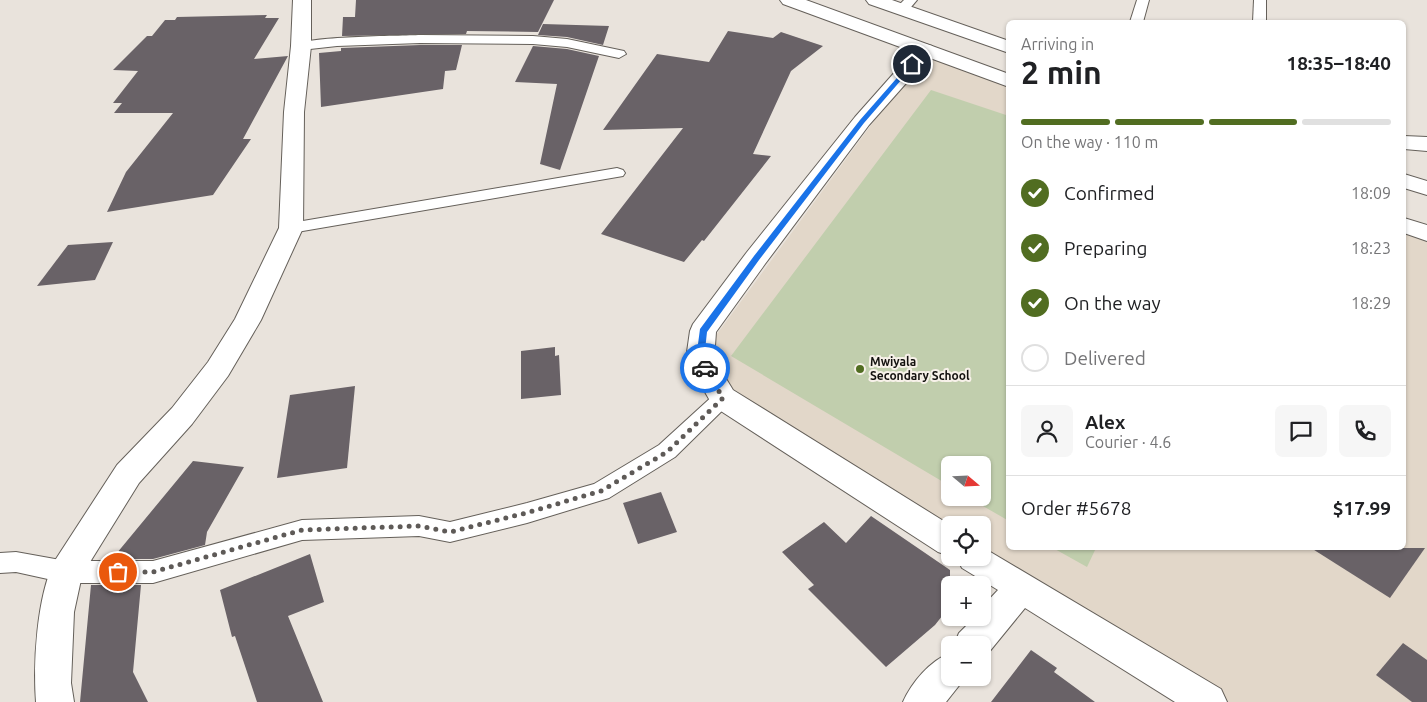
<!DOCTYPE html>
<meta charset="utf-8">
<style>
body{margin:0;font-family:Ubuntu,sans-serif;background:#f6f6f6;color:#202124;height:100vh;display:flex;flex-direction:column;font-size:19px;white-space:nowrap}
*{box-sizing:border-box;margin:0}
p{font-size:16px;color:#757577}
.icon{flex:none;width:28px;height:28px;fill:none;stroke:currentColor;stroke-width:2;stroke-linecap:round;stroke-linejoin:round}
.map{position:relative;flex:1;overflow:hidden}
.drawer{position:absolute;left:1006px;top:20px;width:400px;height:530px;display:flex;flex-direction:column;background:#fff;border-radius:8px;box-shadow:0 1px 4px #0004}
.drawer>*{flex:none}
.needle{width:32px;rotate:109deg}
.fabs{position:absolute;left:941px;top:456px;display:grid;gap:10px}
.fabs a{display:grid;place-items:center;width:50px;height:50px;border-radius:8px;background:#fff;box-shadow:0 1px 4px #0004;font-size:25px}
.pin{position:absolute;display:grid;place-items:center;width:42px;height:42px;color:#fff;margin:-21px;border:2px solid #fff;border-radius:50%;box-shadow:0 1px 5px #0007}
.courier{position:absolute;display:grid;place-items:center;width:50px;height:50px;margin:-25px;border:4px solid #1a73e8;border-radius:50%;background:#fff;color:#222;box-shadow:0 1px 6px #0007}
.head em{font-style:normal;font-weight:700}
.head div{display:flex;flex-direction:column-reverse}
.head{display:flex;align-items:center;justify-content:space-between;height:85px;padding:0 15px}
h1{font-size:32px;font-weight:700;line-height:38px}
.bar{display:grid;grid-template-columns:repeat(4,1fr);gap:8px 5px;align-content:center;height:60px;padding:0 15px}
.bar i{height:6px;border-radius:4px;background:#e0e0e0}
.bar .on{background:#516d21}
.bar p{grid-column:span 4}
.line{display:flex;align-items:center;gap:12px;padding:0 15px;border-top:1px solid #e0e0e0}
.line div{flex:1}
.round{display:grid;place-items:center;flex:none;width:52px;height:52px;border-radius:8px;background:#f6f6f6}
ol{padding:0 15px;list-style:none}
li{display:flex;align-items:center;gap:15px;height:55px}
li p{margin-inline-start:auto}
li .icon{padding:5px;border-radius:50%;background:#516d21;color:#fff;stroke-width:4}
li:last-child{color:#757577}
li i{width:28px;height:28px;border:2px solid #e0e0e0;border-radius:50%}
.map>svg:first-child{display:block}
.built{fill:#e2d7c9;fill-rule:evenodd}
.green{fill:#c1cead}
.building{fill:#696267}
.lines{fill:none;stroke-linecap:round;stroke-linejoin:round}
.lane-casing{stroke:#65605a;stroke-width:2}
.street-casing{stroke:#65605a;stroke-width:2}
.highway-casing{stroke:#65605a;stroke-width:2}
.lane{fill:#fff;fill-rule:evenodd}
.street{fill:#fff;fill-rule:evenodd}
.highway{fill:#fff;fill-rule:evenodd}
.route{fill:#1a73e8}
.done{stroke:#5e5a57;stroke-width:5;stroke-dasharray:0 9}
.poi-dot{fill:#516d21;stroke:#f7f1e9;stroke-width:2}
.labels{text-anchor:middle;stroke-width:4;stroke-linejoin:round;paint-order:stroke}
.poi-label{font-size:12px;font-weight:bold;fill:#13110f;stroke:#f7f1e9;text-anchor:start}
</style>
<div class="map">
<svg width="1427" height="702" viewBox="0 0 1427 702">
<rect width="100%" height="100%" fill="#e9e3dc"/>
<path class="built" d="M925,52L1009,84V548H1404V229L1427,236V702H1214L979,558H982V525H950L715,381L706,356L714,338ZM950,465H982V498H950Z"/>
<g class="green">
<path d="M931,90L1009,116V521L969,498H982V465H950V486L731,356Z"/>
<path d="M1053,548H1096L1087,567Z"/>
</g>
<g class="building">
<path d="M356,0H554L538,32L467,31L466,34L342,36L343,17H355Z"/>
<path d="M267,15L265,18H279L254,59L288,56L243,139H251L213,195L107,212L126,172L173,113H114L122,103H113L138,71L113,70L147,36H152L165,20H175L177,17Z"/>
<path d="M543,24L609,26L603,45L567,37L538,35Z"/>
<path d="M728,31L773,38L781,32L823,46L791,71L753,154L771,156L704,241L702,240L684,262L601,234L683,128L603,130L657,54L709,62Z"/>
<path d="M420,45H462L456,70L445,71L443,89L321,107L319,53L341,51V48Z"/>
<path d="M533,46L567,49L599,56L560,170L540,164L557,84L515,82Z"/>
<path d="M113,242L95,280L37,286L68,245Z"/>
<path d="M555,347V356L559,355L561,395L521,399V351Z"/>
<path d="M355,386L347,468L277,478L290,395Z"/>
<path d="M193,461L244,467L207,532L205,545L153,559H112Z"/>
<path d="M661,492L677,532L638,544L623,503Z"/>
<path d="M871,516L950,570V606L935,625L886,667L808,589L814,585L782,552L824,522L846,543Z"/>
<path d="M1311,548H1425L1390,598Z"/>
<path d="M310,554L324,602L288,616L323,702H257L235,636L232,637L220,590Z"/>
<path d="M91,585H141L133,672L148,702H80Z"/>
<path d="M1403,643L1427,660V702H1412L1376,675Z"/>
<path d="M1031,650L1057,668L1054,672L1095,702H991Z"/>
</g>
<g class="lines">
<g class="lane-casing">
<g id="lane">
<path d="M904,0H917L906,13H896L894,10Z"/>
<path d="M1137,0H1149L1143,22H1130Z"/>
<path d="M1254,0H1266V22H1253Z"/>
<path d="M420,35L533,36L567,39L624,51L626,54L619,58L567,47L533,44L420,43L337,46L301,50L294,46C302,36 402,36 420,35Z"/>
<path d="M617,168L623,170L625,173L623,176L291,233L285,232L282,228L285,224L291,223Z"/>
<path d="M723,390L730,393L733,398L730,403L675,457L609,498L527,523L450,542L419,536L302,540L153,583H66L16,572L0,573V553L16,552L66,561H153L302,520L419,516L450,522L527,503L594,484L659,445L716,393Z"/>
</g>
</g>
<g class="street-casing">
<g id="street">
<path d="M293,0H311V46L304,112L303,228L261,320L228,376L192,424L139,483L82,575L74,612L71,683L74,702H36C33,662 37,598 54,562L117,465L172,408L208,362L235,319L279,228L284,112L291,46Z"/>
<path d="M925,44L932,46L935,50L932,54L869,125L765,264L716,332L714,359L733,390L950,525V556L938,552L713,406L686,359L690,331L693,324L747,252L855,117L918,46Z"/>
<path d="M1404,136L1427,137V151L1404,149Z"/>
<path d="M982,547L1221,689L1227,702H1175L1025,608L985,657H982V645H954L959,633L974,618H982V607L998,590L962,568L957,558H982Z"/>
<path d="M950,653V678H965L946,702H903C912,682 930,661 950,653Z"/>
</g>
</g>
<g class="highway-casing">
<g id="highway">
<path d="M780,0H806L1009,74V87L783,4Z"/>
<path d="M866,0H892L1009,41V53L869,4Z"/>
<path d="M1404,174L1427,181V195L1404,188Z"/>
<path d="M1404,218L1427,225V241L1404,233Z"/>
</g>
</g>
<use href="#lane" class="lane"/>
<use href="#street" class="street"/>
<use href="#highway" class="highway"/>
</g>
<path class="route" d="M910,63L915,64L864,123L759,260L707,332L704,359L709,368L705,371L702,370L696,359L700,329L754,256L860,120Z"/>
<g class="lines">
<path class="done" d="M118,572H153L302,530L419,526L450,532L526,513L601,491L667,452L723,398L705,368"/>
</g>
<circle class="poi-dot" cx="860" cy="369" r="5"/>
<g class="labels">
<g class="poi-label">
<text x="870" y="366">Mwiyala<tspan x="870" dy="14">Secondary School</tspan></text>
</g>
</g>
</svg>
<div class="fabs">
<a><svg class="needle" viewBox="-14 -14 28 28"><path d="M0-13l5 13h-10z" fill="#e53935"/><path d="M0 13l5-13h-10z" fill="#757577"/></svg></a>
<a><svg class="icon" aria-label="locate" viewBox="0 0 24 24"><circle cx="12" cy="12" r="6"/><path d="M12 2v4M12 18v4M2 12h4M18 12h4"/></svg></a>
<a>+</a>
<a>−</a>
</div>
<div class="pin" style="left:118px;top:572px;background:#ea580c"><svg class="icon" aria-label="bag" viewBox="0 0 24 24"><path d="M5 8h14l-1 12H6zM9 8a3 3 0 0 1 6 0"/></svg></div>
<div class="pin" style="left:912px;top:64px;background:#1f2937"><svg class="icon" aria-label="home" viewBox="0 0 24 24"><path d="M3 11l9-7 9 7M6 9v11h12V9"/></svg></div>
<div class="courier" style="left:705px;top:368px"><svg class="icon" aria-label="car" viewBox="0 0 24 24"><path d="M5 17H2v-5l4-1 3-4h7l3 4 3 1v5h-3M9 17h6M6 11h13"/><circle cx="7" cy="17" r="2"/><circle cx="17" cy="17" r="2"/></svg></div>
<section class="drawer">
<div class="head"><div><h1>2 min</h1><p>Arriving in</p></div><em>18:35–18:40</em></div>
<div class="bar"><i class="on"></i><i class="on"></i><i class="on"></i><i></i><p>On the way · 110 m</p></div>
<ol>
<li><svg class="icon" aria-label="check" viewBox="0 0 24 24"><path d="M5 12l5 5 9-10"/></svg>Confirmed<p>18:09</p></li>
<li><svg class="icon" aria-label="check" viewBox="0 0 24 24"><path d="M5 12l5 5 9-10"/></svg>Preparing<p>18:23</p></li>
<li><svg class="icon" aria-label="check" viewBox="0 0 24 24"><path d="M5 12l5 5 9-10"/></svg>On the way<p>18:29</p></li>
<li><i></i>Delivered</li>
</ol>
<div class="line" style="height:90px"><a class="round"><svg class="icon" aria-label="person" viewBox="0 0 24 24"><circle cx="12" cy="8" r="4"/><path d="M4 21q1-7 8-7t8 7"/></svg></a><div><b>Alex</b><p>Courier · 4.6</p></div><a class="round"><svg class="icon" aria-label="chat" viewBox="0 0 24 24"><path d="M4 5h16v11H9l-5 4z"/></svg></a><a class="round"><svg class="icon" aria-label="phone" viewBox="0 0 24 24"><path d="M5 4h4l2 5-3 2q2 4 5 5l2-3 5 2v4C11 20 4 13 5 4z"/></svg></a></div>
<div class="line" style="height:65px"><div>Order #5678</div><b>$17.99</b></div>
</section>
</div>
